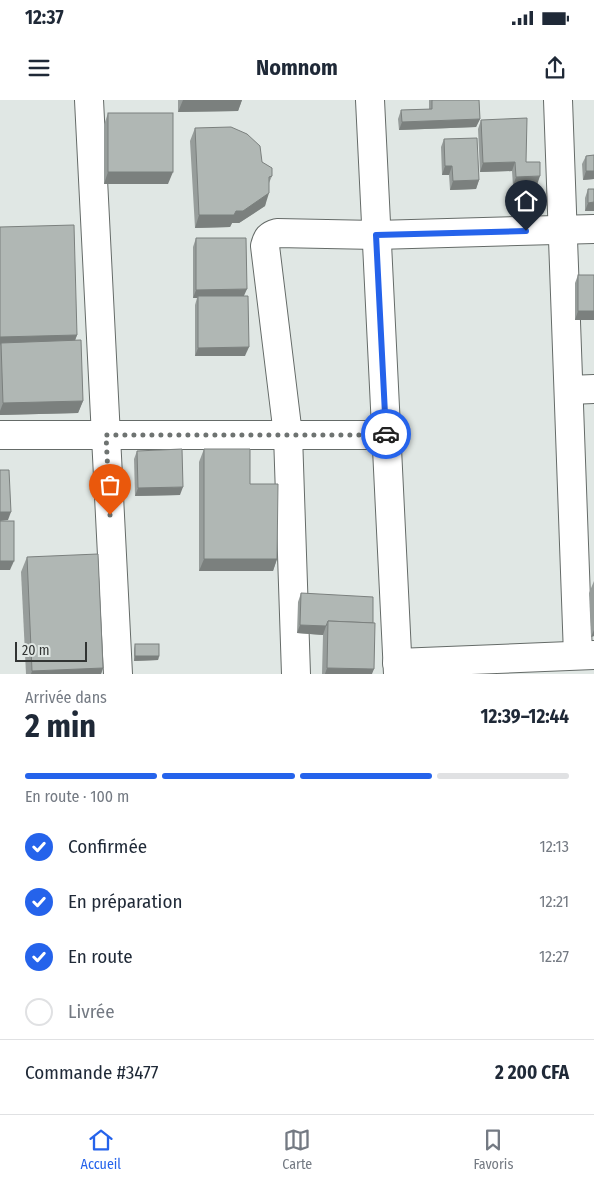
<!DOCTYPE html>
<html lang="fr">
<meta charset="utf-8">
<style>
body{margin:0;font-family:"Fira Sans Condensed",sans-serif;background:#f2f2f3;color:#1f2937;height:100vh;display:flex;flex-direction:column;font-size:19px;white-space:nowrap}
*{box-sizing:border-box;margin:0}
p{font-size:16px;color:#747a83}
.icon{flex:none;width:28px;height:28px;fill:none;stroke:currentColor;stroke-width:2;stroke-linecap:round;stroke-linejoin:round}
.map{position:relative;height:574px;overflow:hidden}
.side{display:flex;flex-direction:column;background:#fff;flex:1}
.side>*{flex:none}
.scale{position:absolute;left:15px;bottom:12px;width:72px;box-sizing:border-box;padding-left:5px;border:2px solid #313433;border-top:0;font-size:14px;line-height:18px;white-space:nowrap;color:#313433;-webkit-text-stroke:4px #e0e7e4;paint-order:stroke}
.pin{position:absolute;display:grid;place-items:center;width:42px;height:42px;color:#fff;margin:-51px -21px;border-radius:50% 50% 50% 0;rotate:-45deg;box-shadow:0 0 5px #0007}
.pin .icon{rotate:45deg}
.courier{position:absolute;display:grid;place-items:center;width:50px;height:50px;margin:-25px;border:4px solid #2563eb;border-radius:50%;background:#fff;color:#222;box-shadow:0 1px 6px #0007}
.overview em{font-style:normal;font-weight:700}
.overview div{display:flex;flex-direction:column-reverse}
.overview{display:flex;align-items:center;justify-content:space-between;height:85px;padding:0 25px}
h1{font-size:32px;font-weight:700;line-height:38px}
.bar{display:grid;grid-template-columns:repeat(4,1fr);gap:8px 5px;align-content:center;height:60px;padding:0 25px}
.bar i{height:6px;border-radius:4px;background:#e0e1e3}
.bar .selected{background:#2563eb}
.bar p{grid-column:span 4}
.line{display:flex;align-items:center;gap:12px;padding:0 25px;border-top:1px solid #e0e1e3}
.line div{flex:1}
ol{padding:0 25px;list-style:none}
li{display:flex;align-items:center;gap:15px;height:55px}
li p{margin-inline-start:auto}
li .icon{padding:5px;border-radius:50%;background:#2563eb;color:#fff;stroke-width:4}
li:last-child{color:#747a83}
li i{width:28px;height:28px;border:2px solid #e0e1e3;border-radius:50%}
.status{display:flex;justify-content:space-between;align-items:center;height:35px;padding:0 25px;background:#fff;direction:ltr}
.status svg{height:14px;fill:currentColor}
header{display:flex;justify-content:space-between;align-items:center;height:65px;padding:0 25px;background:#fff;font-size:22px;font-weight:700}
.dock{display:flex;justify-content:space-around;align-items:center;height:70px;border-top:1px solid #e0e1e3;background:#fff;font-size:14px;color:#747a83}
.dock a{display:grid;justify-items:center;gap:2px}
.dock .selected{color:#2563eb}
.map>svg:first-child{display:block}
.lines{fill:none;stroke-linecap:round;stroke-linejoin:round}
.minor-casing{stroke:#656b68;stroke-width:30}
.minor{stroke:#fff;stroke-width:28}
.wall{fill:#979d9b}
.shaded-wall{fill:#7b807e}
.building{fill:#b0b7b4;stroke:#7b807e}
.done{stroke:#6e7371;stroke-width:5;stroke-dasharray:0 9}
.route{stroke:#2563eb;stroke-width:6}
</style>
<div class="status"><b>12:37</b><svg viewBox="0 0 49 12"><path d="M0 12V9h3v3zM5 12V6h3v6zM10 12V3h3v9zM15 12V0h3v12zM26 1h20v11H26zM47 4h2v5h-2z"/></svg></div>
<header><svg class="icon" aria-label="menu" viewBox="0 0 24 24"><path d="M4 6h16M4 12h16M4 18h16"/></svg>Nomnom<svg class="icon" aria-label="share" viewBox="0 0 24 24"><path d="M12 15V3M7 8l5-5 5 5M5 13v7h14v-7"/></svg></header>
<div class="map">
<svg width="594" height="574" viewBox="0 0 594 574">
<rect width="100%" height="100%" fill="#e0e7e4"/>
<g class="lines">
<g class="minor-casing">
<g id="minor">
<path d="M89,0L118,574"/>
<path d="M370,0L398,574"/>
<path d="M558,0L578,555"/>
<path d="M569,290L594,289"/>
<path d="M0,335H386"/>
<path d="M397,563L594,555"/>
<path d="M296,574L288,335L265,146C267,138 269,135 277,133L376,135L594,129"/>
</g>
</g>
<use href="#minor" class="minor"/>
</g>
<g class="wall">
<path d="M178,0H242L238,11L178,12Z"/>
<path d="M429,0H479L480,19L476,27L399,30L398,19L401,10L429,9Z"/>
<path d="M108,13L168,84H104V25Z"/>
<path d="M481,20L526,62L537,85L513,86L512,71L480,72L478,29Z"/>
<path d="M195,28L272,76L269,83L265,106L239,123H232L230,127L195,128L190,41Z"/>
<path d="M444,39L479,80L476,89L450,90L449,75H442L441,47Z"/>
<path d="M594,55V79L583,80L582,64L586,56Z"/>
<path d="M588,89H594V111H585V98Z"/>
<path d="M0,127L77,235L75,241L83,301L78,313L0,315Z"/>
<path d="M196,138L244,196L245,256H195V205L197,198H193V147Z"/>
<path d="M578,175L594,220H575V183Z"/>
<path d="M204,349L250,384L277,459L273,471H199V362Z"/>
<path d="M137,351L180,395L135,396L134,359Z"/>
<path d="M27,457L103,568L101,574H26L21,472Z"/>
<path d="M594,481V536L591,537L589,493Z"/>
<path d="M301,493L372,574H322L323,535L297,533L298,502Z"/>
<path d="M135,544L159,556L158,560L134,561V549Z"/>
</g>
<g class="shaded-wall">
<path d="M183,0H242L238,11L178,12Z"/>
<path d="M480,19L476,27L399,30L402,22Z"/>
<path d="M515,62L512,71L480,72L483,63Z"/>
<path d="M445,66H452L449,75H442Z"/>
<path d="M586,71H594V79L583,80Z"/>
<path d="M108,72H173L168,84H104Z"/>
<path d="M540,76L537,85L513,86L516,77Z"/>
<path d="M479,80L476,89L450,90L453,81Z"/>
<path d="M269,93L265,106L239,123H232L230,127L195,128L199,115L236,111Z"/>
<path d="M594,102V111H585L588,103Z"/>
<path d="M247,189L243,198L198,196L197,198H193L196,190Z"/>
<path d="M578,211H594V220H575Z"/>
<path d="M77,235L71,250L1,243L0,246V237Z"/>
<path d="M249,247L245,256H195L198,248Z"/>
<path d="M83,301L78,313L0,315V311L3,303Z"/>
<path d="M183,387L180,395L135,396L138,388Z"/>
<path d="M0,412H11L8,420L0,421Z"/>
<path d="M204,459H277L273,471H199Z"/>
<path d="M0,461H14L10,470H0Z"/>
<path d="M300,525L326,526L323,535L297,533Z"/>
<path d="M594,530V536L591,537Z"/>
<path d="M135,556H159L158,560L134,561Z"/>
<path d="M103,568L101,574H31L32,571Z"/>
<path d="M327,568L374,569L372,574H325Z"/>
</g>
<g class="building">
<path d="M432,0H479L480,19L402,22L401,10L432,9Z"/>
<rect x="108" y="13" width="65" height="59"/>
<path d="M527,18L526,62H540V76L516,77L515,62L483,63L481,20Z"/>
<path d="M231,27L247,34L260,46L262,62L272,68V76L269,77V93L243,111H236L234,115H199L195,28Z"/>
<path d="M477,38L479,80L453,81L452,66H445L444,39Z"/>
<path d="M594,55V71H586V56Z"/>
<path d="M588,89H594V102L588,103Z"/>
<path d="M74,125L77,235L0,237V127Z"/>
<path d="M196,138H246L247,189L196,190Z"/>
<rect x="578" y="175" width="16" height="36"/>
<path d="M198,196H248L249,247L198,248Z"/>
<path d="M81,240L83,301L3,303L1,243Z"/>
<path d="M182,349L183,387L138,388L137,351Z"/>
<path d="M204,349H250V384H278L277,459H204Z"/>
<path d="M0,370H9L11,412H0Z"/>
<rect x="0" y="421" width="14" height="40"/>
<path d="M98,454L103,568L32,571L27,457Z"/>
<path d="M301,493L373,497V523L328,521L326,526L300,525Z"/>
<path d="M328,521L375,523L374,569L327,568Z"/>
<rect x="135" y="544" width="24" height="12"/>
</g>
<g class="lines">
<path class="done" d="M110,415L106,335H386V334"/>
<path class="route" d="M386,334L376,135L526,131"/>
</g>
</svg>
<div class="scale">20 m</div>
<div class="pin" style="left:110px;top:415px;background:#ea580c"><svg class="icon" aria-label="bag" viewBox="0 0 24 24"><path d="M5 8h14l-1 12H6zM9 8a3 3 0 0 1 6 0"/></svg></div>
<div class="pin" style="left:526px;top:131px;background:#1f2937"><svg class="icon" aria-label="home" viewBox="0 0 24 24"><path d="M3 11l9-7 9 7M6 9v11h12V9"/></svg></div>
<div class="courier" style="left:386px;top:334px"><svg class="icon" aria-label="car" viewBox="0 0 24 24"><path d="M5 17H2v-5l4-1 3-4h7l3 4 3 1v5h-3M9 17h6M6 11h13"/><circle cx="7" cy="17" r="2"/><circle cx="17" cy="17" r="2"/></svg></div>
</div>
<section class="side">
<div class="overview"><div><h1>2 min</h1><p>Arrivée dans</p></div><em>12:39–12:44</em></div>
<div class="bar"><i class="selected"></i><i class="selected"></i><i class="selected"></i><i></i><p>En route · 100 m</p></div>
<ol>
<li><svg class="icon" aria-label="check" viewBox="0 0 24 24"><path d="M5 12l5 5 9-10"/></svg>Confirmée<p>12:13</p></li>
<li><svg class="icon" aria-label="check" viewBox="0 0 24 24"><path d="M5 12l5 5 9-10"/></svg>En préparation<p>12:21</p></li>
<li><svg class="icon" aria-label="check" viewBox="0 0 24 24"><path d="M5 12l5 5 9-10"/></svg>En route<p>12:27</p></li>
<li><i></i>Livrée</li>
</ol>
<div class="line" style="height:65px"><div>Commande #3477</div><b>2 200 CFA</b></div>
</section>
<nav class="dock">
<a class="selected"><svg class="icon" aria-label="home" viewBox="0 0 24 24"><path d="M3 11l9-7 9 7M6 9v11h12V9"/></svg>Accueil</a>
<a><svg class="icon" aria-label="map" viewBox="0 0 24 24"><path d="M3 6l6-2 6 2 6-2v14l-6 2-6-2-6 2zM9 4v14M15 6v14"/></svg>Carte</a>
<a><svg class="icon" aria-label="saved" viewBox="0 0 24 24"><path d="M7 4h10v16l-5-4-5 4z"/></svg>Favoris</a>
</nav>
